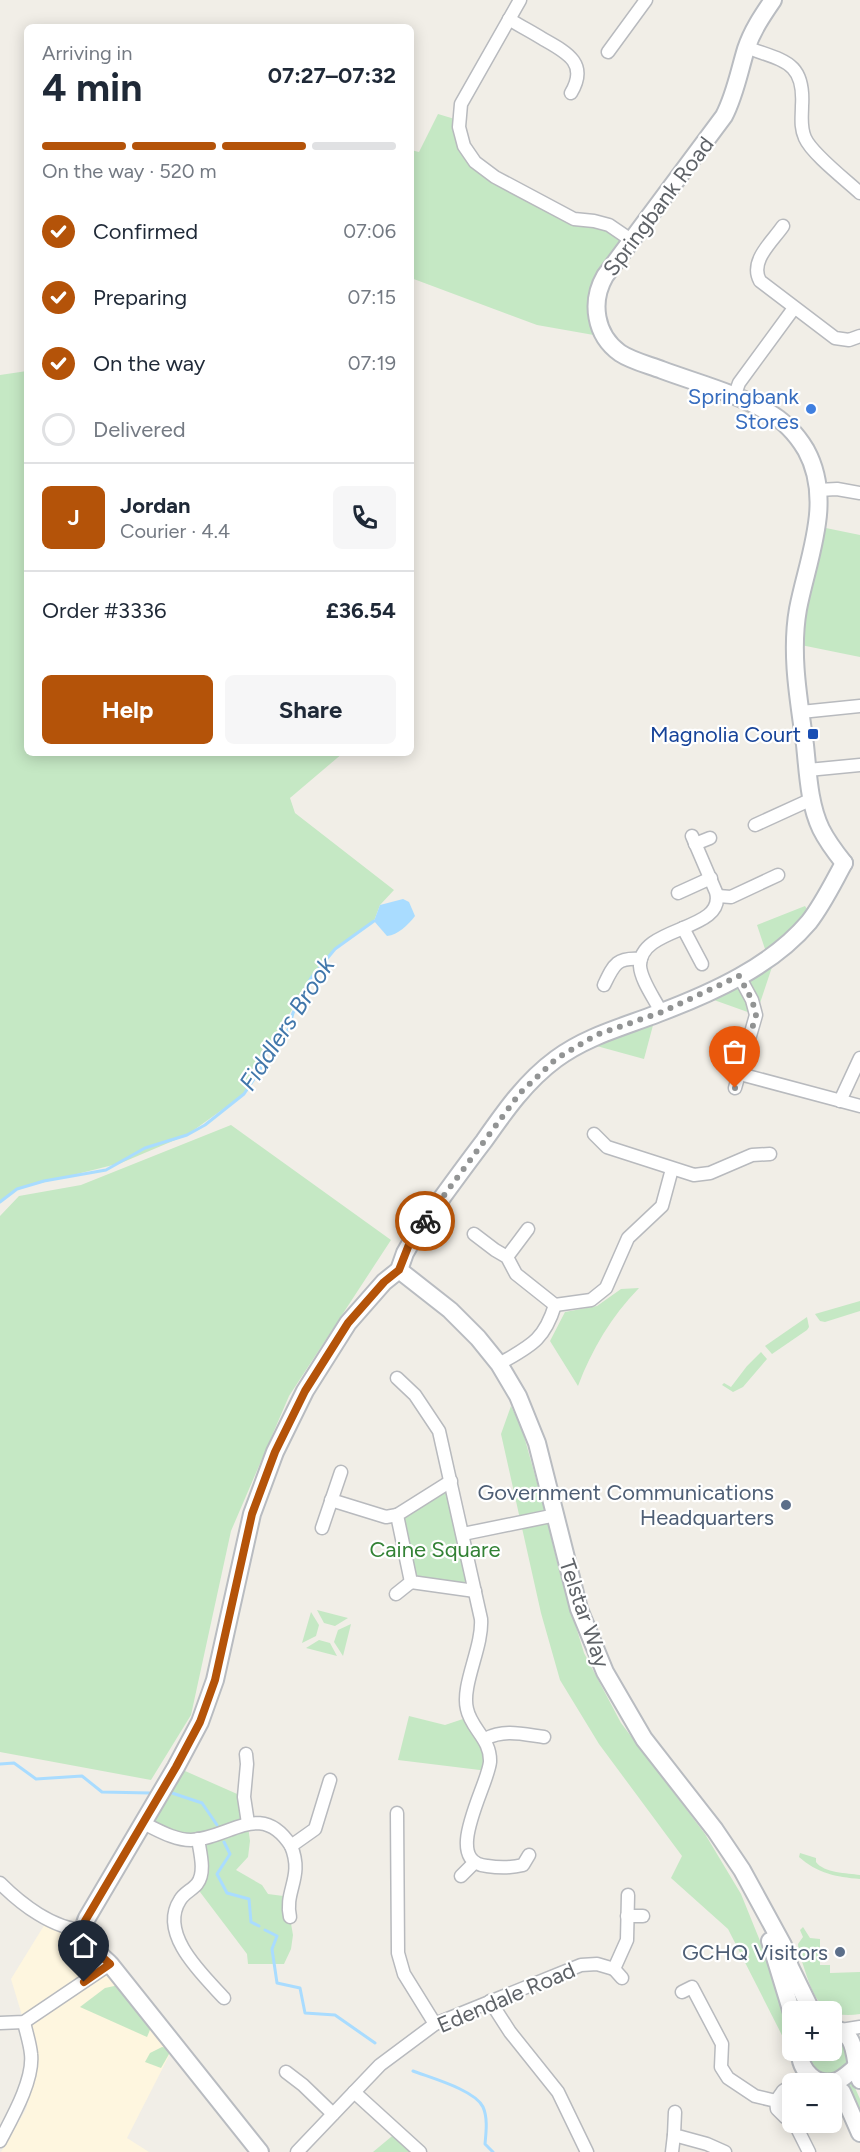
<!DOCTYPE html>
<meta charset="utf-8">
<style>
body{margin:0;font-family:Figtree,sans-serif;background:#f6f6f7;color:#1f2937;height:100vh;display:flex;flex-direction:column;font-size:22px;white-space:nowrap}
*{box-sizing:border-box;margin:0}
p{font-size:20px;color:#747a83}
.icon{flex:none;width:33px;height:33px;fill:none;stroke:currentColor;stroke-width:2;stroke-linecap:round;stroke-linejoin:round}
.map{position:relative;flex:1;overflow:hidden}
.sheet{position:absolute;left:24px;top:24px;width:390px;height:732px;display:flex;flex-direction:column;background:#fff;border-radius:9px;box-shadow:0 3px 15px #0003}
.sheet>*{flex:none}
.tools{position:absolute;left:782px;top:2001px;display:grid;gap:12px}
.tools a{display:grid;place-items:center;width:60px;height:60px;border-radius:9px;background:#fff;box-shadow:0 3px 15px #0003;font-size:30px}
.pin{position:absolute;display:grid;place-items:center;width:51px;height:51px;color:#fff;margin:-62px -26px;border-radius:50% 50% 50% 0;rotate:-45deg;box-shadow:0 0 6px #0007}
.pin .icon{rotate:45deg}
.courier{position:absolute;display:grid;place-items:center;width:60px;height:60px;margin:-30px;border:4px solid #b45309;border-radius:50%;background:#fff;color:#222;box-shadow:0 2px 8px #0007}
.head em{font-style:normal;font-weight:700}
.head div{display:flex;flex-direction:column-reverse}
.head{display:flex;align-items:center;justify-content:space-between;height:102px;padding:0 18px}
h1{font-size:39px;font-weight:700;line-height:45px}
.bar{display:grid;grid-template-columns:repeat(4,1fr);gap:9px 6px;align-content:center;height:72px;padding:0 18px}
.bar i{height:8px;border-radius:4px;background:#e0e1e3}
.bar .selected{background:#b45309}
.bar p{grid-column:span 4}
.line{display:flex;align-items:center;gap:15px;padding:0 18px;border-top:2px solid #e0e1e3}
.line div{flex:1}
.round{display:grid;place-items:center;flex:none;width:63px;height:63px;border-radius:9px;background:#f6f6f7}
ol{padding:0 18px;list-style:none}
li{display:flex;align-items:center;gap:18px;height:66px}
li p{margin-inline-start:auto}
li .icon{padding:6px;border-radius:50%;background:#b45309;color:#fff;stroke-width:4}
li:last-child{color:#747a83}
li i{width:33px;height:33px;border:3px solid #e0e1e3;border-radius:50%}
.action{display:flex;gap:12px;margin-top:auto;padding:12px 18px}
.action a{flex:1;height:69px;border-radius:9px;background:#b45309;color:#fff;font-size:24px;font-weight:700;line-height:69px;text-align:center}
.action a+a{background:#f6f6f7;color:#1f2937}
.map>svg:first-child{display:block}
.commercial{fill:#fef6df}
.green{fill:#c5e8c4}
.water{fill:#a9dcff}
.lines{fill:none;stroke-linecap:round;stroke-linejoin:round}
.stream{stroke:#a9dcff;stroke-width:3}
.street-casing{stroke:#b8babe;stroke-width:15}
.secondary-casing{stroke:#b9bcc1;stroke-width:20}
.street{stroke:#fff;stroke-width:12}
.secondary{stroke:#fff;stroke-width:16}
.done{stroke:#929494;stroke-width:6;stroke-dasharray:0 10.8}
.route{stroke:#b45309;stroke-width:8}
.shop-dot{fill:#3f7fe0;stroke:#fff;stroke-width:2}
.transit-dot{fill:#1a4fb4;stroke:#fff;stroke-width:2}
.service-dot{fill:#5c6f8a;stroke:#fff;stroke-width:2}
.labels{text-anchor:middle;stroke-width:4.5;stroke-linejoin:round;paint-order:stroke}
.street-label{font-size:22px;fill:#5f6368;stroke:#fff}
.shop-label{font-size:22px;fill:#366cbe;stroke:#fff;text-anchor:end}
.transit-label{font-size:22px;fill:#164399;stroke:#fff;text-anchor:end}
.service-label{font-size:22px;fill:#4e5e75;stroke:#fff;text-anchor:end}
.park-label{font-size:22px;fill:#338235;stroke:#fff}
.water-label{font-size:24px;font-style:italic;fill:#4177ab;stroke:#fff}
</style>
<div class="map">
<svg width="860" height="2152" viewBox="0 0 860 2152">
<rect width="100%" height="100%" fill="#f1eee7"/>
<path class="commercial" d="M48,1919L73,1930L174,2046L127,2138L149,2152H1L26,2109L38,2063L35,2038L24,2022L11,1979Z"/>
<g class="green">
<path d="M438,114L458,120L470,156L573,219L594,221L631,240L600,285L605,337L537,325L411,278V150L419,152Z"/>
<path d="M27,371V753H343L290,798L295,813L394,890L380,905L374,921L335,949L311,978L267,1051L244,1094L187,1135L121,1163L17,1189L0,1202V375Z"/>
<path d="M816,526L860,535V657L796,644Z"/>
<path d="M805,906L812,917L777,952L756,1015L700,995L768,958L757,925Z"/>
<path d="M656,1014L644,1059L582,1042Z"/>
<path d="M231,1125L391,1240L289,1396L231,1531L191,1715L151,1780L0,1752V1216L19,1196L81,1185Z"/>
<path d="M639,1288C611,1317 592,1349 578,1386L550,1341L565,1312L597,1306L621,1289Z"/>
<path d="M860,1301V1311L825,1322L820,1321L815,1314Z"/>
<path d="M807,1317L809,1327L807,1330L772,1354L765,1346Z"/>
<path d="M761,1352L767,1359L743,1387L733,1392L722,1385L724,1383L731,1387L747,1366Z"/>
<path d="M511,1406L522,1429L543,1504L560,1574L584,1653L621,1723L705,1834L741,1894L775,1978L788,2021L791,2053L728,1929L671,1878L682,1856L599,1744L560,1680L541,1613L501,1434Z"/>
<path d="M451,1481L475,1591L411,1582L397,1515Z"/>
<path d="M317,1610L348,1618L335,1626L324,1623Z"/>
<path d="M311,1612L319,1625L316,1636L302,1643Z"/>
<path d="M351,1624L343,1656L334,1642L338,1630Z"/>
<path d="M319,1640L330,1643L337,1656L306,1648Z"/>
<path d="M409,1716L445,1725L469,1717L481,1733L488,1771L398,1760Z"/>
<path d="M176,1767L244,1797L250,1841L248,1857L236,1870L262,1885L268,1894L291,1897L289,1912L293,1935L291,1949L284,1964H248L247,1954L200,1892L193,1887L197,1884L198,1839L143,1823Z"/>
<path d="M800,1853L816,1858V1862C824,1873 847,1873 860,1875V1879C836,1877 817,1873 799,1857Z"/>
<path d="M803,1927L810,1938L820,1939V1965H830V1973L860,1972V2014C815,2021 812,1989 799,1953L798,1944L803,1937L800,1930Z"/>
<path d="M119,1985L152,2025L147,2037L80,2007L105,1988Z"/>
<path d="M831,2033L846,2043C847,2049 849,2057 847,2062C846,2066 843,2067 841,2070C824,2084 809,2068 808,2051L831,2050Z"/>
<path d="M162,2047L172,2049L161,2068L145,2062L150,2053Z"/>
<path d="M851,2079L860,2099V2112L845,2083Z"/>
<path d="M397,2132L412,2152H373Z"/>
</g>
<path class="water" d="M403,899L409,902L415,916C408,925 398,935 387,936L374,921L380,905Z"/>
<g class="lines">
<g class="stream">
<path d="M0,1202L17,1189L44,1181L106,1170L145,1148L187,1135L205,1125L244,1094L260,1070L267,1051L280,1041L289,1028L293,1013L311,978L335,949L374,921"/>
<path d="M0,1764L14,1763L36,1779L82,1776L102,1792L150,1793"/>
<path d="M172,1793L202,1803L217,1825"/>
<path d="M224,1842L230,1854L217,1874L227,1893L249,1899L251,1922L259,1926"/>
<path d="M265,1930L277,1936L272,1949L277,1983L300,1988L305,2013L335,2015L375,2043"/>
<path d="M413,2071C431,2078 475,2090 483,2107C488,2118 486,2133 485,2144L493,2152"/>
</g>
<g class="street-casing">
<g id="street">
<path d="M520,0L461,104L459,127L464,146L475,162L495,177L574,219L594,221L609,225L631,240"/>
<path d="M509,19C520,26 532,32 543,39C566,52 589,63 571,93"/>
<path d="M746,47C782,61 805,60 802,106C802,117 800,127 805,138C812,154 846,180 860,193"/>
<path d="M608,52L646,0"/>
<path d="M783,226C772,242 749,261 760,281L835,338L849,340L860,336"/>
<path d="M734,397L739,383L794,308"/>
<path d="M818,490L837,489L860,493"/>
<path d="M801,712L860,706"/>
<path d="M808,770L860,765"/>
<path d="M755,825L812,799"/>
<path d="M695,844L710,838"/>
<path d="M678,893L711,878"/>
<path d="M718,896L731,897L778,875"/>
<path d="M683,928L702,964"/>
<path d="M604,985C614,964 617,957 641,959"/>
<path d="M661,1012C655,999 641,981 640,966C639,925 727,932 716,892L692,836"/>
<path d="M740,1074L860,1106"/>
<path d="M735,1088L756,1015L752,1000L739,976"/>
<path d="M840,1101L860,1058"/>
<path d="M594,1134L607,1147L694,1175L710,1173L752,1155L770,1154"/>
<path d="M474,1234L495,1250L507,1257L516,1274L555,1305L591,1300L606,1288L628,1238L662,1206L672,1169"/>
<path d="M507,1257L528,1229"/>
<path d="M499,1364C530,1346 544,1341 555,1305"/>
<path d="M397,1378L415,1395L439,1431L481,1619C483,1647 461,1685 467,1709C471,1729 491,1739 490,1762C488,1786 441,1862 487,1866C500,1868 511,1868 523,1865L529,1855"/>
<path d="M451,1481L397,1515L411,1582L475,1591"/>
<path d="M331,1500L386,1517L397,1515"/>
<path d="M322,1528L341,1472"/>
<path d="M463,1534L556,1515"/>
<path d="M396,1594L411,1582"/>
<path d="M485,1739C504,1729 522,1734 544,1737"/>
<path d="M246,1754L247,1764L244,1797L248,1823"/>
<path d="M397,1813L398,1953L404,1974L435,2024"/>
<path d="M143,1823C158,1830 174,1840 191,1840C229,1839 261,1799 291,1846L315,1829L330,1780"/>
<path d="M198,1839C200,1852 206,1873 197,1884C192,1890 184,1893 180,1900C158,1934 203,1975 224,1998"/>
<path d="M461,1876L474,1863"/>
<path d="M0,1883C21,1904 53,1929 84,1930"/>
<path d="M627,1916H643"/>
<path d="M290,1917C284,1891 304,1877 291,1846"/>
<path d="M622,1978L614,1969L627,1940L628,1895"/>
<path d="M682,1992L692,1987L722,2044L721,2067L728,2078L755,2096L776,2101L777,2109L785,2117L792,2121"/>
<path d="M490,2001L510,2032L558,2092L587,2152"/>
<path d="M0,2023L24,2022L110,1964"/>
<path d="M841,2030L860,2027"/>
<path d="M286,2072L303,2085L333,2114"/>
<path d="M354,2092L420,2152"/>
<path d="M776,2101L783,2091L792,2085"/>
<path d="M675,2112L674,2135L707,2144L725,2152"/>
<path d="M794,2122L809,2152"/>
<path d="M0,2141C12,2118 34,2080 31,2054C30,2043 26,2032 24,2022"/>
<path d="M297,2152L380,2065L435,2024L581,1965L597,1964L614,1969"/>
<path d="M672,2152L674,2135"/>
</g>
</g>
<g class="secondary-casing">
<g id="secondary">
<path d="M773,0C762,16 752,31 746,49C739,72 735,95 724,116L605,276C590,302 595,335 620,353C632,361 649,365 662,370C697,383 736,393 768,412C783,420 797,435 806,450C834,501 808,557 798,609C790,654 799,701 805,745C808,773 809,804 821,829C827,841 836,853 844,863"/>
<path d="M399,1270L450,1310L478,1338L499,1364L518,1396L537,1443L579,1609L605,1672L644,1739L715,1830L742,1870L783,1945L790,1967L812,2012"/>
<path d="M770,1941L792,2013"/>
<path d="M831,2028C859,2032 853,2059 860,2080"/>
<path d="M800,2050C799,2070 816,2088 837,2081C844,2078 850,2072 856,2067"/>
<path d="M831,2085L842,2092L860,2133"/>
<path d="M260,2152L110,1964C96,1951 77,1938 87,1918L176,1767L200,1722L215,1680L252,1514L275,1452L305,1391L348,1323L384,1282L399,1270L405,1253L417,1232C439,1202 461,1171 484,1141C505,1111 526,1081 556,1059C587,1036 623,1027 659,1013C712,993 772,966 809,922C823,904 833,883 844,863"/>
</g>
</g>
<use href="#street" class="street"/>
<use href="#secondary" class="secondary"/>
</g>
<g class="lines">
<path class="done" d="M425,1221L520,1093L556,1059L596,1035L662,1012L739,976L752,1000L756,1015L735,1088"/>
<path class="route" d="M84,1982L110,1964C97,1952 81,1941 85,1921L176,1767L200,1722L215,1680L252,1514L275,1452L305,1391L348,1323L384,1282L399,1270L410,1242L425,1221"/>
</g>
<circle class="shop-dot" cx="811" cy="409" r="6"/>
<rect class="transit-dot" x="807" y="728" width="12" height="12" rx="3"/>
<g class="service-dot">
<circle cx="786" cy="1505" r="6"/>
<circle cx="840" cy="1952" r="6"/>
</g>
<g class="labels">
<g class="street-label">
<text transform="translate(658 206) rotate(-53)" y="8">Springbank Road</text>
<text transform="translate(585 1613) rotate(71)" y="8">Telstar Way</text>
<text transform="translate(506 1997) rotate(-23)" y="8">Edendale Road</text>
</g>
<g class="shop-label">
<text x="799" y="404">Springbank<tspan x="799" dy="25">Stores</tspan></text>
</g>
<g class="transit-label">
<text x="801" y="742">Magnolia Court</text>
</g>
<g class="service-label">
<text x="774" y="1500">Government Communications<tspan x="774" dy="25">Headquarters</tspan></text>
<text x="828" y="1960">GCHQ Visitors</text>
</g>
<g class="park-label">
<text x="435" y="1557">Caine Square</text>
</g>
<g class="water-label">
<text transform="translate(287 1024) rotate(-57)" y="8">Fiddlers Brook</text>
</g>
</g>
</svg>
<div class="tools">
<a>+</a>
<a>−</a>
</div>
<div class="pin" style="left:735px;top:1088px;background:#ea580c"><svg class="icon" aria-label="bag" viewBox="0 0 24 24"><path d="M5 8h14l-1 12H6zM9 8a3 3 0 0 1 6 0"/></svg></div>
<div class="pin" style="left:84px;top:1982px;background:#1f2937"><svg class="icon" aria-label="home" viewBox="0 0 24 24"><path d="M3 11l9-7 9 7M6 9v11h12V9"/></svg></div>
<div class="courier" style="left:425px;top:1221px"><svg class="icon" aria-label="bike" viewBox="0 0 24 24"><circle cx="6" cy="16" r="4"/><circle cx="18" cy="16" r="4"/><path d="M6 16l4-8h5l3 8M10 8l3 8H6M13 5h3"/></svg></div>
<section class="sheet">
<div class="head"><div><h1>4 min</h1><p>Arriving in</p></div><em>07:27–07:32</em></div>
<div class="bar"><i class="selected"></i><i class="selected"></i><i class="selected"></i><i></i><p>On the way · 520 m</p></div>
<ol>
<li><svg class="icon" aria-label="check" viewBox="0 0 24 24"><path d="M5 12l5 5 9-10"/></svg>Confirmed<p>07:06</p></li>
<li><svg class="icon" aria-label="check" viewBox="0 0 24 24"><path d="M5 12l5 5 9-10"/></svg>Preparing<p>07:15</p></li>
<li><svg class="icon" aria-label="check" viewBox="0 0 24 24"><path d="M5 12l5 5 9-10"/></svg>On the way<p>07:19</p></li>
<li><i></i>Delivered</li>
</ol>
<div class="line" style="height:108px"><b class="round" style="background:#b45309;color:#fff">J</b><div><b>Jordan</b><p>Courier · 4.4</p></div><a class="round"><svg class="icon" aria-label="phone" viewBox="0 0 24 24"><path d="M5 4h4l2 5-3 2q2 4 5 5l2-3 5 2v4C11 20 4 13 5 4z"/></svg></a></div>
<div class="line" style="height:78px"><div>Order #3336</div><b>£36.54</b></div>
<div class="action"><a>Help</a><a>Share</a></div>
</section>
</div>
